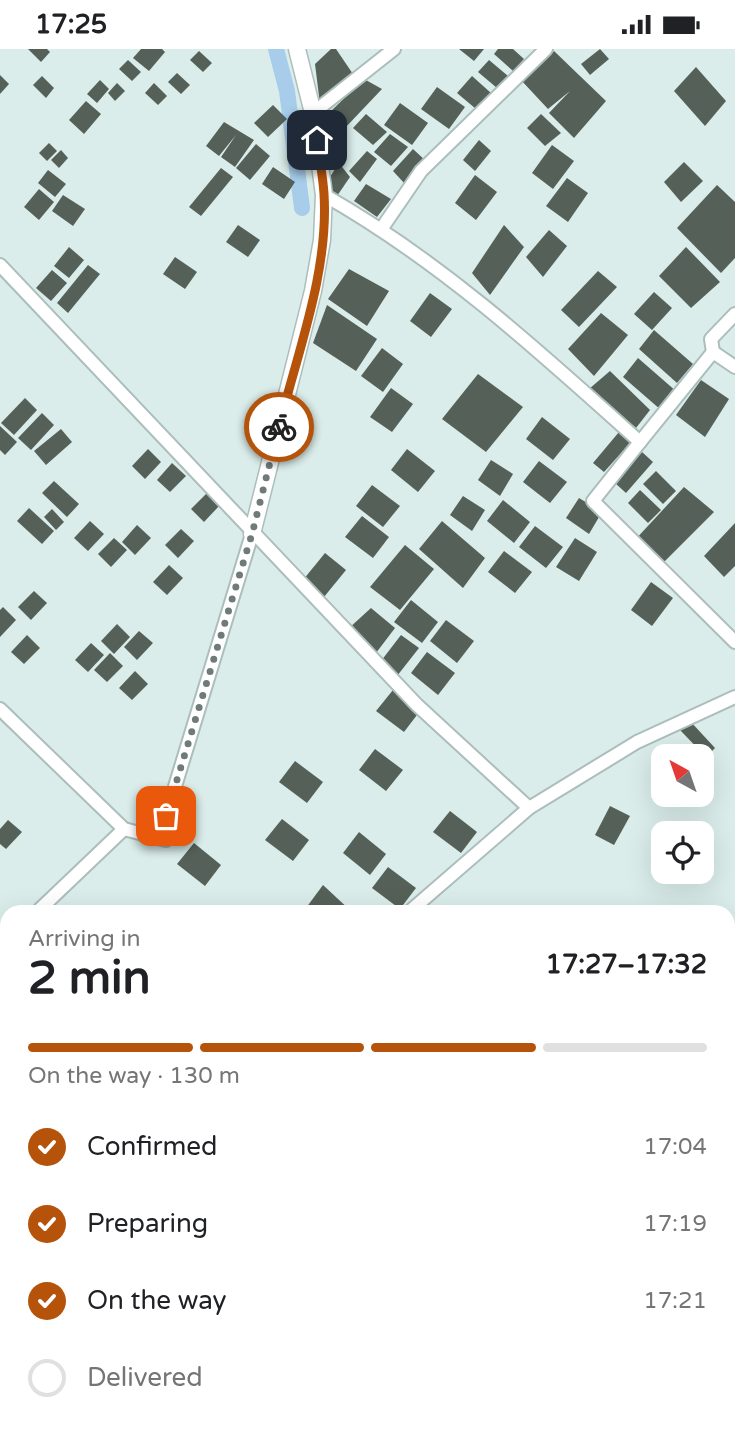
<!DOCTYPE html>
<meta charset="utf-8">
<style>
body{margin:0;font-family:"Varela Round",sans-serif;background:#f6f6f6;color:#202124;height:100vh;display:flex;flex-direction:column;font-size:26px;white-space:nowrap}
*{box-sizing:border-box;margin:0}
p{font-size:23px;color:#757577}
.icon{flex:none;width:38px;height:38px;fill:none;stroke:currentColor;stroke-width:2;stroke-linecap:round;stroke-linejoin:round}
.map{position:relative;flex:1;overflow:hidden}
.side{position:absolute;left:0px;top:856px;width:735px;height:527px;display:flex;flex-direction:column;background:#fff;border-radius:21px 21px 0 0;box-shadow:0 7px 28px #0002}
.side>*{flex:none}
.needle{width:46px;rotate:320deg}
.fabs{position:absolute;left:651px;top:695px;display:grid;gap:14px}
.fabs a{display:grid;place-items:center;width:63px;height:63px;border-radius:14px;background:#fff;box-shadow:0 7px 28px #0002;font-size:35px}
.pin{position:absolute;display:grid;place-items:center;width:60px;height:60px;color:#fff;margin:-30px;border-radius:14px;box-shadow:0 4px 10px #0006}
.courier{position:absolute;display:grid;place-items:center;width:70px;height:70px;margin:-35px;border:5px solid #b45309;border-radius:50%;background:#fff;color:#222;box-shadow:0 2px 9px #0007}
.summary em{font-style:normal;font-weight:700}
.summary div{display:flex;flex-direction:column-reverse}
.summary{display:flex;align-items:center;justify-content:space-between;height:119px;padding:0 28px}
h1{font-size:46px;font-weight:700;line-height:52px}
.bar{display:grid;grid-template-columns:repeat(4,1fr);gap:10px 7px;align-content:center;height:84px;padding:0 28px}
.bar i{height:9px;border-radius:5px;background:#e0e0e0}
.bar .selected{background:#b45309}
.bar p{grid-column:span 4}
ol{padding:0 28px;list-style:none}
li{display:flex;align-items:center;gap:21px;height:77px}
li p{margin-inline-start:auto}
li .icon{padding:7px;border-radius:50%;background:#b45309;color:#fff;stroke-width:4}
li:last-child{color:#757577}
li i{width:38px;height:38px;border:4px solid #e0e0e0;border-radius:50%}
.status{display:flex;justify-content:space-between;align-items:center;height:49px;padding:0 35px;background:#fff;direction:ltr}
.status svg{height:19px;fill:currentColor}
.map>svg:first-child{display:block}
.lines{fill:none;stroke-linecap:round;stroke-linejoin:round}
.canal{stroke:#a7cdeb;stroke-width:16}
.building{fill:#556158}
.minor-casing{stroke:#acbebb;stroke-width:16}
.tertiary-casing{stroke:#acbebb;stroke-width:19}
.minor{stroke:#fff;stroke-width:12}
.tertiary{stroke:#fff;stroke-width:16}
.done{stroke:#6f7b79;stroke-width:7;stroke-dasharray:0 12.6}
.route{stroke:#b45309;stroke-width:9}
</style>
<div class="status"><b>17:25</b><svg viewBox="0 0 49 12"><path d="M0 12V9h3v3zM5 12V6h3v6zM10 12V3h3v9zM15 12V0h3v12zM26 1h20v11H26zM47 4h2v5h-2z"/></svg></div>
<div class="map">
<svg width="735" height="1381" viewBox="0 0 735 1381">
<rect width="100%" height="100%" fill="#daedea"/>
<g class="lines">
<path class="canal" d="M276,0L287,42L302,159"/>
</g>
<g class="building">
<path d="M28,0H47L50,3L41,13Z"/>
<path d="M141,0H162L165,3L149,22L133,9Z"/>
<path d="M331,0H336L355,28L320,55L315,15Z"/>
<path d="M459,0H484L474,12Z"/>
<path d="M498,0H513L524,10L513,22L494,5Z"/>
<path d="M600,0L609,10L590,26L581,15Z"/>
<path d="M199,2L212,14L203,23L190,11Z"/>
<path d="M554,2L606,52L574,89L549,64L570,42L548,60L520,30Z"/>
<path d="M128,11L141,23L132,32L119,20Z"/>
<path d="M489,11L508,27L497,39L478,23Z"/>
<path d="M696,18L726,52L705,77L674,42Z"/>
<path d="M177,24L190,36L181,45L168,33Z"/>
<path d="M0,26L9,35L0,45Z"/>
<path d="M42,27L54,39L46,49L33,36Z"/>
<path d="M472,27L491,44L476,60L457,44Z"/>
<path d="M364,30L382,40L344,80L326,67Z"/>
<path d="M100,31L109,40L97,54L87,45Z"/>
<path d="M117,34L125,42L115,52L108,44Z"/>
<path d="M154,34L167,47L158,56L145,44Z"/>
<path d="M437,38L465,58L449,80L421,60Z"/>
<path d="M86,52L101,65L84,85L69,71Z"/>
<path d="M400,54L428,74L412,96L384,76Z"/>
<path d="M273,56L287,70L268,88L254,74Z"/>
<path d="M366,65L387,83L373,96L353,79Z"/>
<path d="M541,65L561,84L545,97L527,79Z"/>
<path d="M224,73L254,91L235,118L221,108L236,86L219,107L206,97Z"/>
<path d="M390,85L408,98L391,117L374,103Z"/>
<path d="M479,91L491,102L475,122L463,111Z"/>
<path d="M49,94L57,102L47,112L39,104Z"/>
<path d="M256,95L270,107L250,131L236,119Z"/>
<path d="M552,96L574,112L553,140L532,124Z"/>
<path d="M413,100L427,113L405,135L393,122Z"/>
<path d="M61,101L68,109L59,119L51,111Z"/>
<path d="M367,102L377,110L360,133L349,122Z"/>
<path d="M684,113L703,132L681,153L664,133Z"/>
<path d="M339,114L350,128L337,147L326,134Z"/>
<path d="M273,118L295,133L284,150L262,135Z"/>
<path d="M221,119L233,128L201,167L189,158Z"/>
<path d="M48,121L66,135L55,148L38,134Z"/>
<path d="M475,126L497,143L476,171L455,154Z"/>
<path d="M567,129L588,144L568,173L546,157Z"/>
<path d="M366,135L391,150L377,168L354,152Z"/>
<path d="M717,136L735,153V209L721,224L677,179Z"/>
<path d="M39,140L54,153L39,171L24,158Z"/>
<path d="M63,146L85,160L73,177L52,162Z"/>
<path d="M238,176L260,191L248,208L226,193Z"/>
<path d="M504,176L524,198L490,246L472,224Z"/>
<path d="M549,181L567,197L543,228L526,208Z"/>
<path d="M69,198L84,211L69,229L54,217Z"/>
<path d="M686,198L720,233L691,259L659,227Z"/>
<path d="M175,208L197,223L185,240L163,225Z"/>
<path d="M88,216L100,225L68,264L57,254Z"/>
<path d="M349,220L389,242L367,277L328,250Z"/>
<path d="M52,221L67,234L51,252L36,239Z"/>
<path d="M598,222L617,238L579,278L561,261Z"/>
<path d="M654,243L672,259L652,281L634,265Z"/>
<path d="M430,244L452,260L431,288L410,272Z"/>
<path d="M327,256L377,290L356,322L313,294Z"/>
<path d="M601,264L628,286L594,327L568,300Z"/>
<path d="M654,281L693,315L677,334L639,300Z"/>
<path d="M382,299L403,315L383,343L361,327Z"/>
<path d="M638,309L677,343L661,361L623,328Z"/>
<path d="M610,322L650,361L636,379L589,340Z"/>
<path d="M478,325L523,358L486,403L442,370Z"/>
<path d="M701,331L729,350L705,388L676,366Z"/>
<path d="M391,339L413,355L392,383L370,368Z"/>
<path d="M25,349L37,361L14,386L1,374Z"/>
<path d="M42,364L54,376L31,401L18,389Z"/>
<path d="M542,368L570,390L553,411L526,390Z"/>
<path d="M0,377L17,393L5,406L0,401Z"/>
<path d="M61,380L72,393L46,416L34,402Z"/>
<path d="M619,383L631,393L604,423L593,414Z"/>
<path d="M148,400L161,413L145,430L132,417Z"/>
<path d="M407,400L435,422L418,443L391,421Z"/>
<path d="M642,403L653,413L626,444L615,434Z"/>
<path d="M491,411L513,425L500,447L478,431Z"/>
<path d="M539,412L567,433L550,454L523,433Z"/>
<path d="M172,414L186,427L170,443L157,431Z"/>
<path d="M656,422L676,442L663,455L643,435Z"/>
<path d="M54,432L79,455L67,468L42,444Z"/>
<path d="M372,436L400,457L383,478L356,457Z"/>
<path d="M684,438L714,463L660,517L634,492Z"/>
<path d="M640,441L661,461L648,474L628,454Z"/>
<path d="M207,444L220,456L204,473L191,460Z"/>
<path d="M463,447L485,461L472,482L450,466Z"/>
<path d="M579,449L602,463L589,485L566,469Z"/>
<path d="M503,451L530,473L514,494L487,472Z"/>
<path d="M29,459L54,482L42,495L17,472Z"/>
<path d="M52,460L64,473L56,481L44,468Z"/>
<path d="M362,467L389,488L373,509L345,488Z"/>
<path d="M90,472L104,485L88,502L74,489Z"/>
<path d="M442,472L485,509L463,539L419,500Z"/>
<path d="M735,474V517L724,528L704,507Z"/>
<path d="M137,476L151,489L135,506L122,493Z"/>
<path d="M535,477L563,498L546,519L519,498Z"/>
<path d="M181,480L194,492L178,509L165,496Z"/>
<path d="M114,489L127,501L111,518L98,505Z"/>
<path d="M575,489L597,503L579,532L556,518Z"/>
<path d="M405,496L434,520L400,561L370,538Z"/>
<path d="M504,502L532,523L515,544L488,523Z"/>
<path d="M325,504L346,521L324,548L303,531Z"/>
<path d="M169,516L183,529L167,546L153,533Z"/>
<path d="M651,533L673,549L652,577L631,561Z"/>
<path d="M34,542L47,554L31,571L18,558Z"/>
<path d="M411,551L438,573L422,594L394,573Z"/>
<path d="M3,558L16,571L0,588V561Z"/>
<path d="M371,559L395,579L376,604L348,580Z"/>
<path d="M446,571L474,592L457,614L430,592Z"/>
<path d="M117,575L130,588L114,605L101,592Z"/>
<path d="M139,582L153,594L137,611L124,598Z"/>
<path d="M27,586L40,599L24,615L11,603Z"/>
<path d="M401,586L419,599L397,627L381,612Z"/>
<path d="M91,594L104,606L88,623L75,611Z"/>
<path d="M427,603L455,624L438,646L411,624Z"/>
<path d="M110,604L123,617L107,633L94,621Z"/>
<path d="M135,622L148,635L132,651L119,639Z"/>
<path d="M393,641L420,662L404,683L376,662Z"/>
<path d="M690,672L715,699L706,708L680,681Z"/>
<path d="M375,700L403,721L386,742L359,721Z"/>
<path d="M295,712L323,733L307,754L279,733Z"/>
<path d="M610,757L630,767L614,796L595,786Z"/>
<path d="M450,762L477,783L461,804L433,783Z"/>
<path d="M282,770L309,791L293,812L265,791Z"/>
<path d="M8,771L22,783L6,800L0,795V780Z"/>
<path d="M359,783L386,805L370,826L343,804Z"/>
<path d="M194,794L221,816L205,837L177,815Z"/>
<path d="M388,818L416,839L400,860L372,839Z"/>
<path d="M323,836L352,863H303Z"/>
<path d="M0,1243L7,1251V1256L0,1263Z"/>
<path d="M7,1370V1376H13L18,1381H0Z"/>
<path d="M420,1376H467L465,1381H433Z"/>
</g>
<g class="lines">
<g class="minor-casing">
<g id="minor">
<path d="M313,64L394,0"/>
<path d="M324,146C442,213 540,303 640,393L713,303L735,318"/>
<path d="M382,179L421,122L546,0"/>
<path d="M0,216L417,656L529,759"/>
<path d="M713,303L711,290L735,265"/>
<path d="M640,393L593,452L735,593"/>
<path d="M0,660L124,780L166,791V767L252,485"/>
<path d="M37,863L124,780"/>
<path d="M409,863L529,759L637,693L735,648"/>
<path d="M0,897L7,891"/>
<path d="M0,1212L7,1206"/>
<path d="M406,1376L420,1381"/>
<path d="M454,1376L465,1381"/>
<path d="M195,1381L199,1376"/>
</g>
</g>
<g class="tertiary-casing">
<path id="tertiary" d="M252,485L313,242L322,191L324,146L313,64L297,0"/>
</g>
<use href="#minor" class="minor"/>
<use href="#tertiary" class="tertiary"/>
</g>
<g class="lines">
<path class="done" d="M166,767L252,485L279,378"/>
<path class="route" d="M279,378C297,304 329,223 324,145C323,127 319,109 317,91"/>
</g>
</svg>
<div class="fabs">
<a><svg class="needle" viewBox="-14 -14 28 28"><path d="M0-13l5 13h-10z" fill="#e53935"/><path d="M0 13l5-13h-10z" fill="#757577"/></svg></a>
<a><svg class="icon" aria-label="locate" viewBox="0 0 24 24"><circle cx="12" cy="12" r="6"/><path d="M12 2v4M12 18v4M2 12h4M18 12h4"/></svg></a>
</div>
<div class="pin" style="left:166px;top:767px;background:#ea580c"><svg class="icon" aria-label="bag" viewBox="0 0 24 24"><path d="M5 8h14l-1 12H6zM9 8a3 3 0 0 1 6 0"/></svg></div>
<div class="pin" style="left:317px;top:91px;background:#1f2937"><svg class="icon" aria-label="home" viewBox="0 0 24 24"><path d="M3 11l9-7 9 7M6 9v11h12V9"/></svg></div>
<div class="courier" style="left:279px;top:378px"><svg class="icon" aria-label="bike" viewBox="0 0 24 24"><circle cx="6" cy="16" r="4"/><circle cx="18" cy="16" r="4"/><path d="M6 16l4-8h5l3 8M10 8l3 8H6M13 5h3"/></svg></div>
<section class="side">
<div class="summary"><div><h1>2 min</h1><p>Arriving in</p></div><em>17:27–17:32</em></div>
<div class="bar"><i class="selected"></i><i class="selected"></i><i class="selected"></i><i></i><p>On the way · 130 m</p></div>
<ol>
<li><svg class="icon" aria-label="check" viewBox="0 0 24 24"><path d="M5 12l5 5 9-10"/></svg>Confirmed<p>17:04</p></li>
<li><svg class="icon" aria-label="check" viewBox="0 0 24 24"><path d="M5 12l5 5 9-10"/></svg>Preparing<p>17:19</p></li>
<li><svg class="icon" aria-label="check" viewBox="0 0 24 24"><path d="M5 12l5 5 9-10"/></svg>On the way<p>17:21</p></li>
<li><i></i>Delivered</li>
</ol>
</section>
</div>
